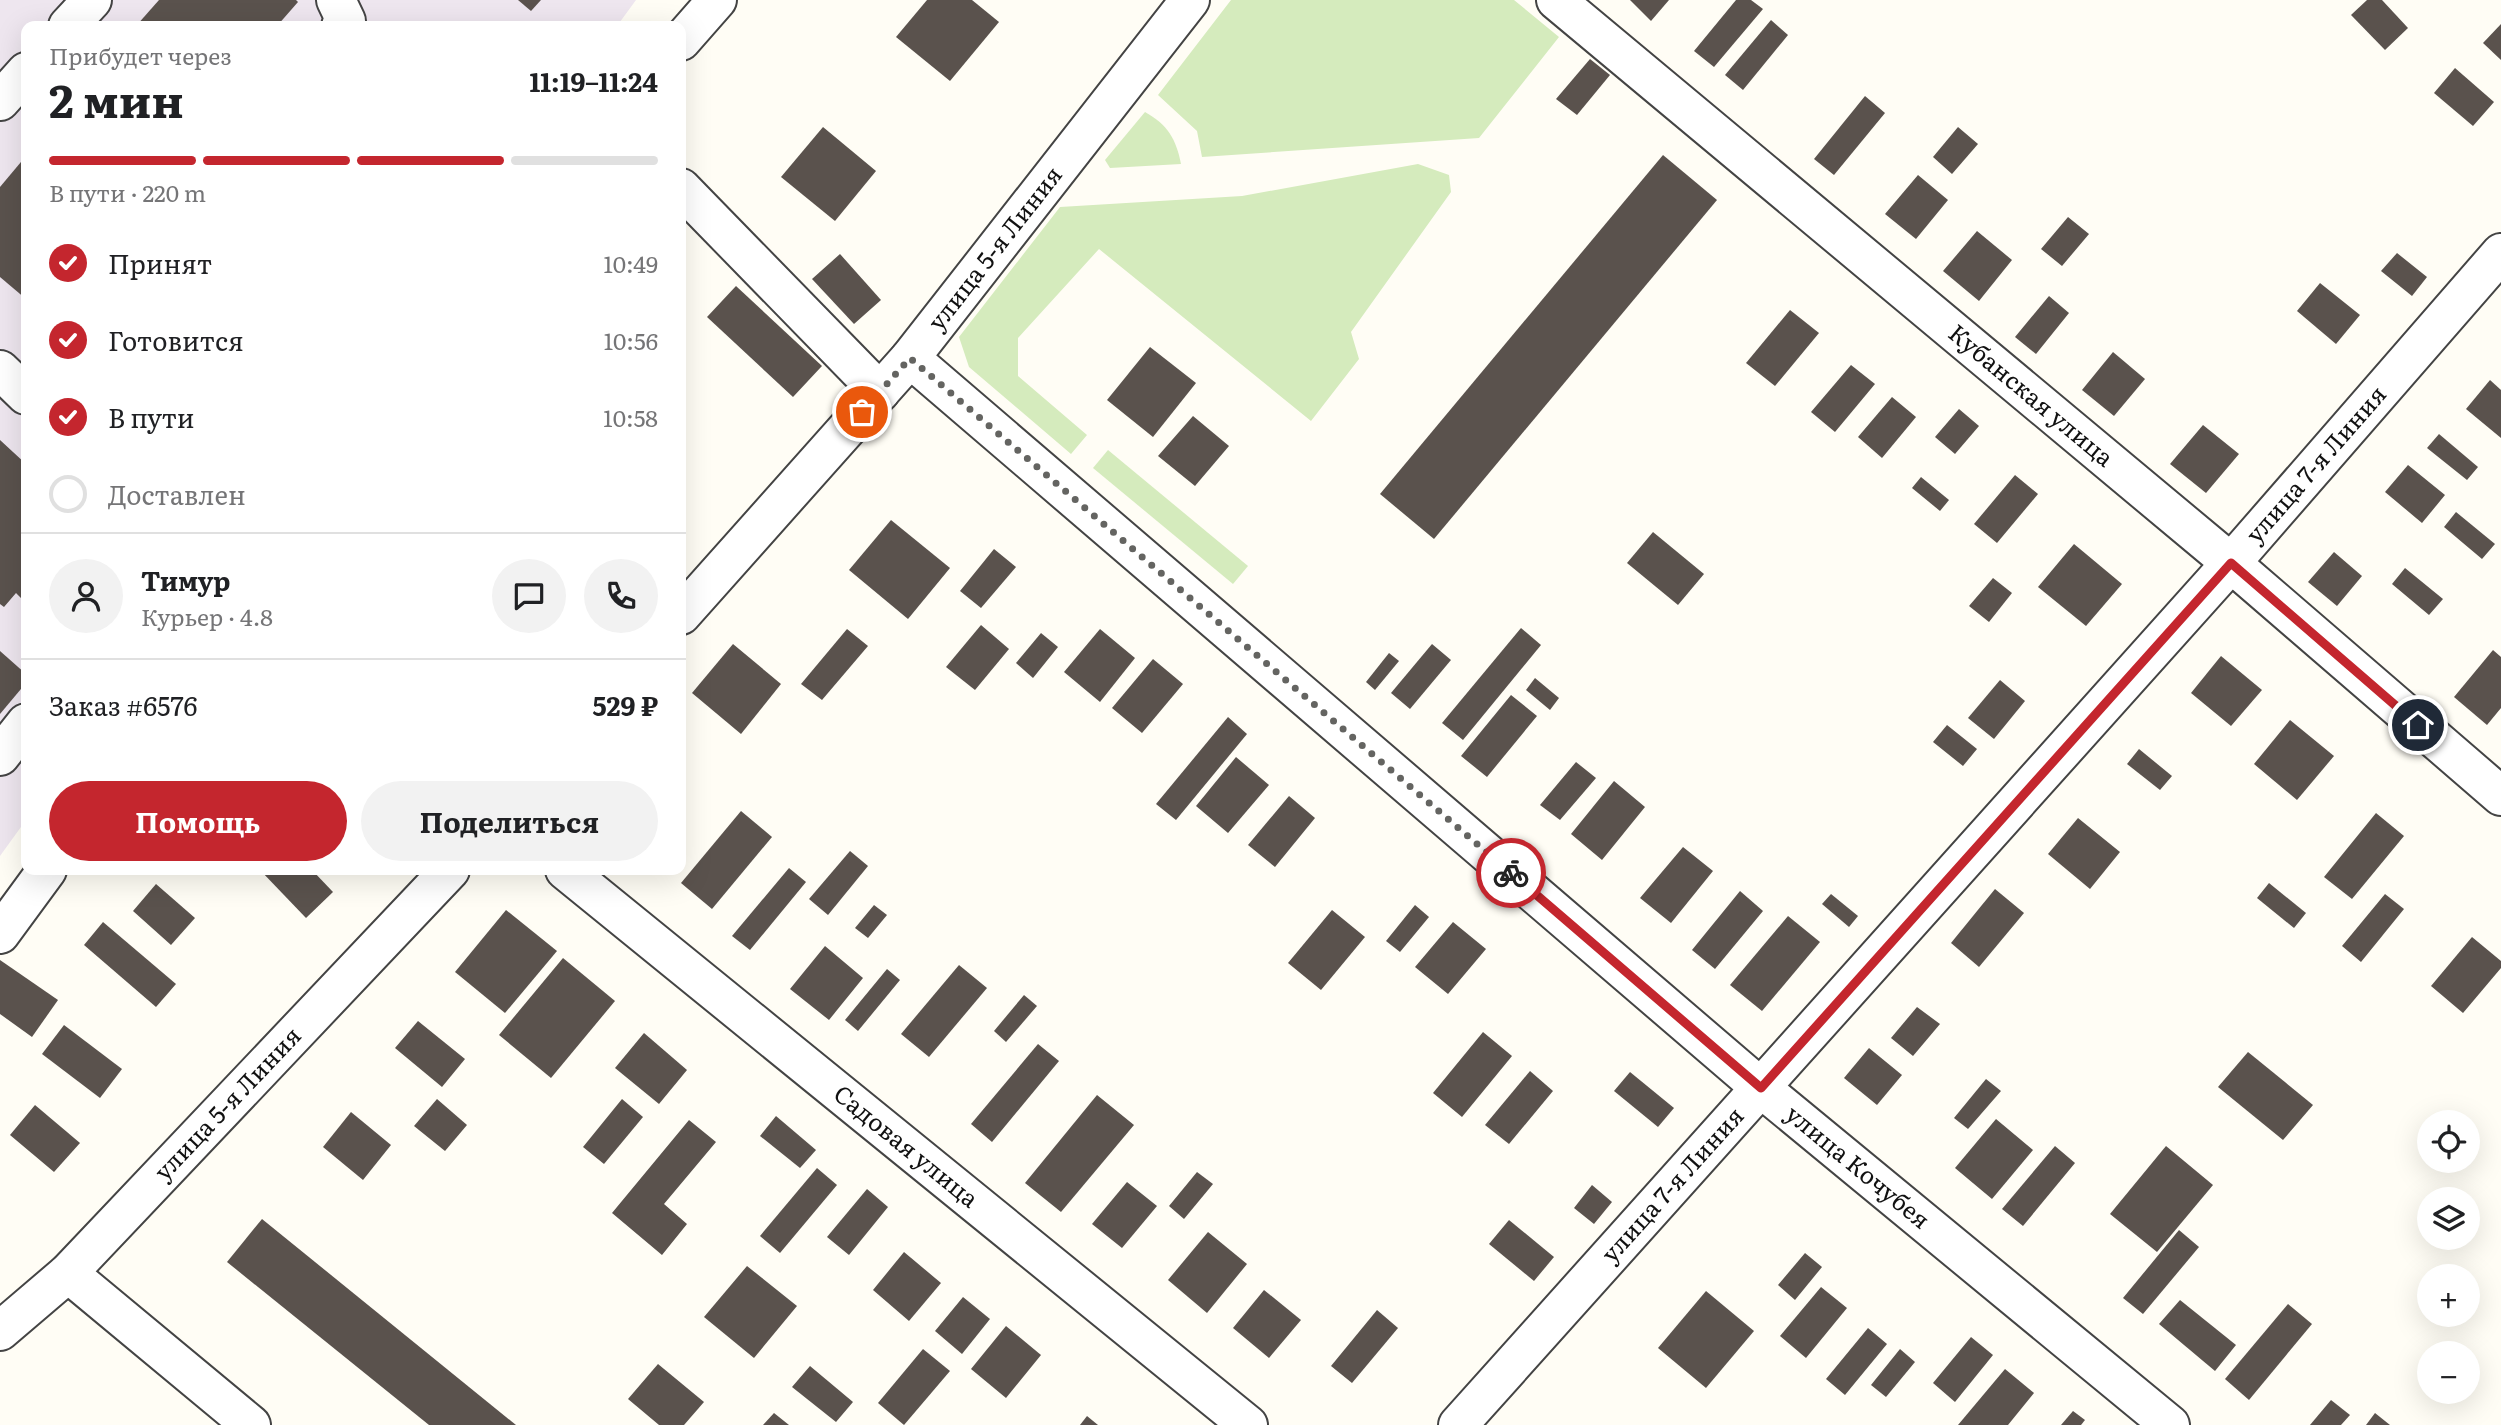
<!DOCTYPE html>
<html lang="ru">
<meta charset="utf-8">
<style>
body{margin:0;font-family:Literata,serif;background:#f2f2f2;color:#202124;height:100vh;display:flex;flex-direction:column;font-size:26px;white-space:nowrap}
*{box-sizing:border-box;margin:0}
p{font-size:23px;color:#757577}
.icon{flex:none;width:38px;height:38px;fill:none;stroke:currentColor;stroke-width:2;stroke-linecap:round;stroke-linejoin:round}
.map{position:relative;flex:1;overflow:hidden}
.sheet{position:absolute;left:21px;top:21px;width:665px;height:854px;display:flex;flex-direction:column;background:#fff;border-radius:14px;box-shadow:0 7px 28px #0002}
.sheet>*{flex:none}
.controls{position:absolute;left:2417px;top:1110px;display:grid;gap:14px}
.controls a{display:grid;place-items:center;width:63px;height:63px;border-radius:50%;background:#fff;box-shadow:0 7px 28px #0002;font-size:35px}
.pin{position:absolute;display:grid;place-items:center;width:60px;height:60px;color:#fff;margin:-30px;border:4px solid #fff;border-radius:50%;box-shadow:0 2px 7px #0007}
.courier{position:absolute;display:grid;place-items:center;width:70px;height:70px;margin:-35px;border:5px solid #c4262e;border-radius:50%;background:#fff;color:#222;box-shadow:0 2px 9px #0007}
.overview em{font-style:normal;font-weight:700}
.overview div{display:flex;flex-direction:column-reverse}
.overview{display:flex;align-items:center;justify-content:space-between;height:119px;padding:0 28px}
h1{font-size:46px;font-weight:700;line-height:52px}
.bar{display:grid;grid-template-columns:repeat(4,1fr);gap:10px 7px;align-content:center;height:84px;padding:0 28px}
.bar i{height:9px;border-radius:5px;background:#e0e0e0}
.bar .current{background:#c4262e}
.bar p{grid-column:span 4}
.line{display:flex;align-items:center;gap:18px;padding:0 28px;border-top:2px solid #e0e0e0}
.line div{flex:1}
.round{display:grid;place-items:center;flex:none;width:74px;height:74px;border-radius:37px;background:#f2f2f2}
ol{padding:0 28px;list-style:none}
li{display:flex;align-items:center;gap:21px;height:77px}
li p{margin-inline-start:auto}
li .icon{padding:7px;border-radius:50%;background:#c4262e;color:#fff;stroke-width:4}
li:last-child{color:#757577}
li i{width:38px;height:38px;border:4px solid #e0e0e0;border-radius:50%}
.button{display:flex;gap:14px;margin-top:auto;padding:14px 28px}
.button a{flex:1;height:80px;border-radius:42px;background:#c4262e;color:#fff;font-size:28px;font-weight:700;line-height:80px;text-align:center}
.button a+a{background:#f2f2f2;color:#202124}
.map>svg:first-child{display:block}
.industrial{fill:#eee6ef}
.green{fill:#d5ebbd}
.building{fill:#5a524d}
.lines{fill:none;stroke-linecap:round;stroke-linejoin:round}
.minor-casing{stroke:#444;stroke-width:42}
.minor{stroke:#fff;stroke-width:38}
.done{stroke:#646461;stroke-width:7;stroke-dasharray:0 12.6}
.route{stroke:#c4262e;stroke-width:9}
.labels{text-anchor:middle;stroke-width:7;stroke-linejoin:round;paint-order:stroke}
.street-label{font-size:24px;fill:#111;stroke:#fff}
</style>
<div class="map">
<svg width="2501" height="1425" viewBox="0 0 2501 1425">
<rect width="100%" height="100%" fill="#fffdf5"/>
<path class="industrial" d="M0,0H636L617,26H26V820L0,856Z"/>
<g class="green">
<path d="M1231,0H1514L1559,37L1479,138L1202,157L1197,131L1158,95Z"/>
<path d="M1145,112C1168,125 1176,139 1181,164L1110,168L1105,160Z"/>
<path d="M1418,164L1449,175L1451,192L1351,332L1359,359L1311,421L1099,249L1018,338V376L1087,435L1071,454L969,367L959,337L1060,207L1242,196Z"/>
<path d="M1108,450L1248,566L1233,584L1093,468Z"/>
</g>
<g class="building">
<path d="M159,0H296L298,2L277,26H136Z"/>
<path d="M518,0H541L531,11Z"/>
<path d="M927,0H972L999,22L950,81L896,37Z"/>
<path d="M1630,0H1669L1651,21Z"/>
<path d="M1736,0H1751L1763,9L1714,67L1694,51Z"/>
<path d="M2367,0H2382L2408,28L2385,50L2351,15Z"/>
<path d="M1771,20L1788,35L1743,90L1725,75Z"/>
<path d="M2501,24V60L2483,43Z"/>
<path d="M1590,59L1610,75L1577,115L1556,99Z"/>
<path d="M2455,68L2494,102L2473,126L2434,93Z"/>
<path d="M1865,96L1885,113L1834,175L1814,159Z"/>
<path d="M823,127L876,171L835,221L781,177Z"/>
<path d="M1958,127L1978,144L1952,174L1933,157Z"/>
<path d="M1663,155L1717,200L1434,539L1380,494Z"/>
<path d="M26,156V299L0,277V187Z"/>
<path d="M1918,175L1948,200L1916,239L1885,214Z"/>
<path d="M2068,217L2089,234L2062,266L2041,249Z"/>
<path d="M1977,231L2012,260L1979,301L1943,271Z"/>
<path d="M2397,253L2427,277L2412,296L2381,271Z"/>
<path d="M840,254L881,300L854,324L812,279Z"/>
<path d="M2320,283L2360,315L2336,344L2297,311Z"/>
<path d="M736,286L822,366L793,397L707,317Z"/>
<path d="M2049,296L2069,313L2036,354L2015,337Z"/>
<path d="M1790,310L1819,333L1775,386L1746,363Z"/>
<path d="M1150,347L1196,383L1153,437L1107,400Z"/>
<path d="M2113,352L2145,379L2114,416L2082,390Z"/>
<path d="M1851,365L1875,384L1835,432L1811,412Z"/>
<path d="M2490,380L2501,390V438L2466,409Z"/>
<path d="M1892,397L1916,417L1882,458L1858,437Z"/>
<path d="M1959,409L1979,426L1955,454L1935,437Z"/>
<path d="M1193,416L1229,446L1195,486L1158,456Z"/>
<path d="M2203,425L2239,454L2206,493L2170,464Z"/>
<path d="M2439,434L2478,467L2467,480L2427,448Z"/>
<path d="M0,440L26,464V603L16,593L4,607L0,604Z"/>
<path d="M2408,465L2445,495L2422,523L2385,492Z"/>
<path d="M2015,475L2038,494L1997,543L1974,524Z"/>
<path d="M1921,477L1949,500L1940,511L1912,488Z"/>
<path d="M2456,512L2495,544L2482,559L2444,527Z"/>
<path d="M891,520L950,568L908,619L849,570Z"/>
<path d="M1653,532L1704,574L1678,605L1627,563Z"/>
<path d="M2074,544L2122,584L2086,626L2038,587Z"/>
<path d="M994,549L1016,567L981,608L960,591Z"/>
<path d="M2334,552L2362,576L2337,606L2308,582Z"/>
<path d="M2405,568L2443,599L2429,615L2392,584Z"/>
<path d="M1993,578L2012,593L1989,622L1969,606Z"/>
<path d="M981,625L1009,649L975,690L946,667Z"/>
<path d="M1521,628L1541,645L1463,740L1442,723Z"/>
<path d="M847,629L868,646L822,700L801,684Z"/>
<path d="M1100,629L1135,658L1100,702L1064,672Z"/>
<path d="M1041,633L1058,647L1033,678L1016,663Z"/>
<path d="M733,644L781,684L741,734L692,693Z"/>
<path d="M1432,644L1451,660L1410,709L1391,693Z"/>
<path d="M2493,650L2501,657V708L2487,725L2454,697Z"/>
<path d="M0,651L26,674V683L0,714Z"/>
<path d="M1389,653L1399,661L1375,690L1366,682Z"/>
<path d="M2221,656L2262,690L2231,726L2191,693Z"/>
<path d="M1153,659L1183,684L1142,733L1112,708Z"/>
<path d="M1535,678L1559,698L1550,710L1526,690Z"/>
<path d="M2000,680L2025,701L1994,739L1968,718Z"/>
<path d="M1511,695L1537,716L1487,777L1461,756Z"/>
<path d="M1228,717L1247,734L1176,820L1156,804Z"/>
<path d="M2290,720L2334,756L2297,800L2254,764Z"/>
<path d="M1947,725L1977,749L1963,766L1933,742Z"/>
<path d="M2139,749L2172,776L2160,790L2127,764Z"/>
<path d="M1236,757L1269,785L1228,833L1196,806Z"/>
<path d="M1576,762L1596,778L1560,820L1540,805Z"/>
<path d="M1614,781L1645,807L1602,860L1571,834Z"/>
<path d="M1289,796L1315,818L1275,867L1248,845Z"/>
<path d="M741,811L772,837L712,909L681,883Z"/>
<path d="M2376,813L2404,836L2352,899L2324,877Z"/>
<path d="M2078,818L2120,852L2090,889L2048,854Z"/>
<path d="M1683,847L1713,871L1671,923L1640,898Z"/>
<path d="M850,851L868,866L828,915L809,899Z"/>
<path d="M789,868L806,882L750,950L732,936Z"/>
<path d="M260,870H312L333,892L306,918Z"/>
<path d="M2269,883L2306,913L2294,928L2257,898Z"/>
<path d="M156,884L195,918L171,945L133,911Z"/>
<path d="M1995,889L2024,913L1979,967L1951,943Z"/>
<path d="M1740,891L1763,911L1715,969L1692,950Z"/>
<path d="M1831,894L1858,916L1849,927L1822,904Z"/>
<path d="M2385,894L2404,909L2361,962L2342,946Z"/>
<path d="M874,905L887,915L868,938L855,928Z"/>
<path d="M1415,905L1429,917L1400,952L1386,941Z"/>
<path d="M506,910L557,951L505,1013L455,972Z"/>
<path d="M1332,910L1365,937L1321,990L1288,963Z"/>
<path d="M1788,916L1820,942L1762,1011L1730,985Z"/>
<path d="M103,922L176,984L156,1007L84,945Z"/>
<path d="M1453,922L1486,949L1448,994L1415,967Z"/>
<path d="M2472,937L2501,961V968L2463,1013L2431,986Z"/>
<path d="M825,946L863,978L829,1020L790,989Z"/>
<path d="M563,958L615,1001L551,1078L499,1035Z"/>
<path d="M0,960L58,1000L32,1037L0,1014Z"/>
<path d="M959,965L987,988L929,1057L901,1034Z"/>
<path d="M887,969L900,980L858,1031L845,1020Z"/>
<path d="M1024,995L1037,1006L1006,1042L994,1031Z"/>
<path d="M1917,1007L1940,1024L1913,1056L1891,1038Z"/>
<path d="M418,1021L465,1059L442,1087L395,1048Z"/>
<path d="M64,1025L122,1069L100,1098L42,1054Z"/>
<path d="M1483,1032L1512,1056L1462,1117L1433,1093Z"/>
<path d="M644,1033L687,1070L659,1104L615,1068Z"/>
<path d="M1038,1044L1059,1061L992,1142L971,1124Z"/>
<path d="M1869,1048L1902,1075L1877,1105L1844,1078Z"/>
<path d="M2248,1052L2313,1105L2283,1140L2218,1087Z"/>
<path d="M1530,1071L1553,1091L1509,1144L1485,1125Z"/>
<path d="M1630,1072L1674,1108L1658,1127L1614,1091Z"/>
<path d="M1986,1079L2001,1091L1968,1129L1954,1118Z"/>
<path d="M1097,1095L1134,1125L1061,1212L1025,1183Z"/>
<path d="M437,1099L467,1125L445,1151L414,1126Z"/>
<path d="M622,1099L643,1117L604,1164L583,1147Z"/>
<path d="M35,1105L80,1143L54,1172L10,1135Z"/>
<path d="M351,1112L391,1145L363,1180L323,1147Z"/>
<path d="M776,1116L816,1150L800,1168L760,1136Z"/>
<path d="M1996,1119L2033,1150L1992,1199L1955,1168Z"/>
<path d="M689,1120L716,1142L664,1204L687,1224L662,1255L612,1213Z"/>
<path d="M2055,1146L2075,1163L2023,1226L2002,1209Z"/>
<path d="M2166,1146L2213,1185L2157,1252L2110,1214Z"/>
<path d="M817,1168L837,1185L780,1253L760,1236Z"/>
<path d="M1197,1172L1213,1184L1184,1219L1169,1206Z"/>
<path d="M1127,1182L1157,1206L1122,1248L1092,1224Z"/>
<path d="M1592,1185L1612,1202L1594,1224L1574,1208Z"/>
<path d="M867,1189L888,1207L849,1255L827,1237Z"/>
<path d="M262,1219L516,1425H429L227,1262Z"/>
<path d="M1509,1220L1554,1257L1534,1281L1489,1244Z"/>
<path d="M2179,1230L2199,1247L2143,1314L2123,1298Z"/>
<path d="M1208,1232L1247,1264L1207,1313L1168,1280Z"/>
<path d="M904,1252L941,1283L909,1321L873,1290Z"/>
<path d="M1805,1253L1822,1267L1795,1300L1778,1285Z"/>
<path d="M747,1266L797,1306L754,1358L704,1317Z"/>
<path d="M1821,1287L1847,1308L1806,1358L1780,1336Z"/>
<path d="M1264,1290L1301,1320L1269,1358L1233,1328Z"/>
<path d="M1706,1291L1754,1331L1706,1388L1658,1348Z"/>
<path d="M963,1297L990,1319L962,1354L935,1331Z"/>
<path d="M2180,1300L2236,1345L2215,1371L2159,1324Z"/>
<path d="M2288,1304L2312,1324L2249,1400L2225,1379Z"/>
<path d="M1377,1310L1398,1328L1352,1383L1331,1366Z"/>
<path d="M1006,1326L1041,1355L1006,1398L971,1369Z"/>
<path d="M1868,1328L1887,1344L1845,1395L1826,1379Z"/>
<path d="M1971,1337L1993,1355L1955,1402L1933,1383Z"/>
<path d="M923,1349L950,1371L904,1425L878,1403Z"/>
<path d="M1900,1349L1915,1362L1886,1397L1871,1385Z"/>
<path d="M658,1364L704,1402L684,1425H659L628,1399Z"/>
<path d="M810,1366L853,1402L836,1422L792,1387Z"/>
<path d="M2005,1369L2034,1393L2008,1425H1958Z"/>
<path d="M2331,1400L2350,1415L2341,1425H2310Z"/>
<path d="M2073,1411L2085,1420L2081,1425H2061Z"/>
<path d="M774,1413L789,1425H763Z"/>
<path d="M2375,1413L2390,1425H2366Z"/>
<path d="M1087,1416L1098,1425H1080Z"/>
</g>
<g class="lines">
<g class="minor-casing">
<g id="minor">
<path d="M336,0L346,21L341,26"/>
<path id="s1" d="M1556,0L2231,563L2501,796"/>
<path d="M68,26L92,0"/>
<path d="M681,41L717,0"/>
<path d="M0,101L26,72"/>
<path d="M681,188L880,392"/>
<path id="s2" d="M910,358L1761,1088L2170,1425"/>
<path d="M0,370L26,395"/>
<path id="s3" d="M681,615L910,358L1190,0"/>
<path d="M0,756L26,723"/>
<path id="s4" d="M565,870L1248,1425"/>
<path d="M0,934L47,870"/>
<path d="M68,1273L251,1425"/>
<path id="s5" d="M0,1331L68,1273L450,870"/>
<path id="s6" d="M1458,1425L2231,563L2501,253"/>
</g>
</g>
<use href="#minor" class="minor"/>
</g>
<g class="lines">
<path class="done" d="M862,412L910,358L1511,873"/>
<path class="route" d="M1511,873L1761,1088L2231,563L2418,725"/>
</g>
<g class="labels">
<g class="street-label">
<text dy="8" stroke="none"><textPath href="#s3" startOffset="483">улица 5-я Линия</textPath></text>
<text dy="8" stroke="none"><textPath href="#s1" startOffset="618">Кубанская улица</textPath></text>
<text dy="8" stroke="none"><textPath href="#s6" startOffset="1288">улица 7-я Линия</textPath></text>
<text dy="8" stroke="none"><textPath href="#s5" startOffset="322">улица 5-я Линия</textPath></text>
<text dy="8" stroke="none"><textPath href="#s4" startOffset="439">Садовая улица</textPath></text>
<text dy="8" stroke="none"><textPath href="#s2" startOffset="1246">улица Кочубея</textPath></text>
<text dy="8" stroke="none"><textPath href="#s6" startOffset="322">улица 7-я Линия</textPath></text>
</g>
</g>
</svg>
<div class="controls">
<a><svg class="icon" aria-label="locate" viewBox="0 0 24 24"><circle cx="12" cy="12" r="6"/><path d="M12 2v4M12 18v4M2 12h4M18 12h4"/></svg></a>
<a><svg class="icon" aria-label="layers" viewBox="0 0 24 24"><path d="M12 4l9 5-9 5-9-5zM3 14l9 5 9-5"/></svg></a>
<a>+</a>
<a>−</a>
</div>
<div class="pin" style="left:862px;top:412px;background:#ea580c"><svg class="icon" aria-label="bag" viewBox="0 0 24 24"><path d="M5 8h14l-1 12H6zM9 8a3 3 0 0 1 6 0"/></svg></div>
<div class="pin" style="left:2418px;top:725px;background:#1f2937"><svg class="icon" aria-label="home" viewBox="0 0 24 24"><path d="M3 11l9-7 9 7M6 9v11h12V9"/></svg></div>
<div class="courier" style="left:1511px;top:873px"><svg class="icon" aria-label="bike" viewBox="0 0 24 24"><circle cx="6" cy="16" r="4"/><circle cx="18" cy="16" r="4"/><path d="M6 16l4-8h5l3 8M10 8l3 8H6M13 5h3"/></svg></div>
<section class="sheet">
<div class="overview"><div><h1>2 мин</h1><p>Прибудет через</p></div><em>11:19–11:24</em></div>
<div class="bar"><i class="current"></i><i class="current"></i><i class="current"></i><i></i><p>В пути · 220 m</p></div>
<ol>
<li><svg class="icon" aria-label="check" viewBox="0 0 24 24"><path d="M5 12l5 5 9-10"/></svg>Принят<p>10:49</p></li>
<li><svg class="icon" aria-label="check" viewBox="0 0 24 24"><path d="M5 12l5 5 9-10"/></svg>Готовится<p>10:56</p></li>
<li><svg class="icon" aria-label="check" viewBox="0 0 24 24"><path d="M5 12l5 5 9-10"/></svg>В пути<p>10:58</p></li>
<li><i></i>Доставлен</li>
</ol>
<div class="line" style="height:126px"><a class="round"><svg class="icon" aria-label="person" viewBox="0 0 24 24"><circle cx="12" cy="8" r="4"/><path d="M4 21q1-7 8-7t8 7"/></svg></a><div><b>Тимур</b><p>Курьер · 4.8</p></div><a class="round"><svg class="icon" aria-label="chat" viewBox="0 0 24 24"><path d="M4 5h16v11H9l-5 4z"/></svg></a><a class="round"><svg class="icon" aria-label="phone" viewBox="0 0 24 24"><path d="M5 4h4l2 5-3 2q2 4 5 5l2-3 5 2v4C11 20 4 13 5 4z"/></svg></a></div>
<div class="line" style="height:91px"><div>Заказ #6576</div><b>529 ₽</b></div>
<div class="button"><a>Помощь</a><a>Поделиться</a></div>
</section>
</div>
